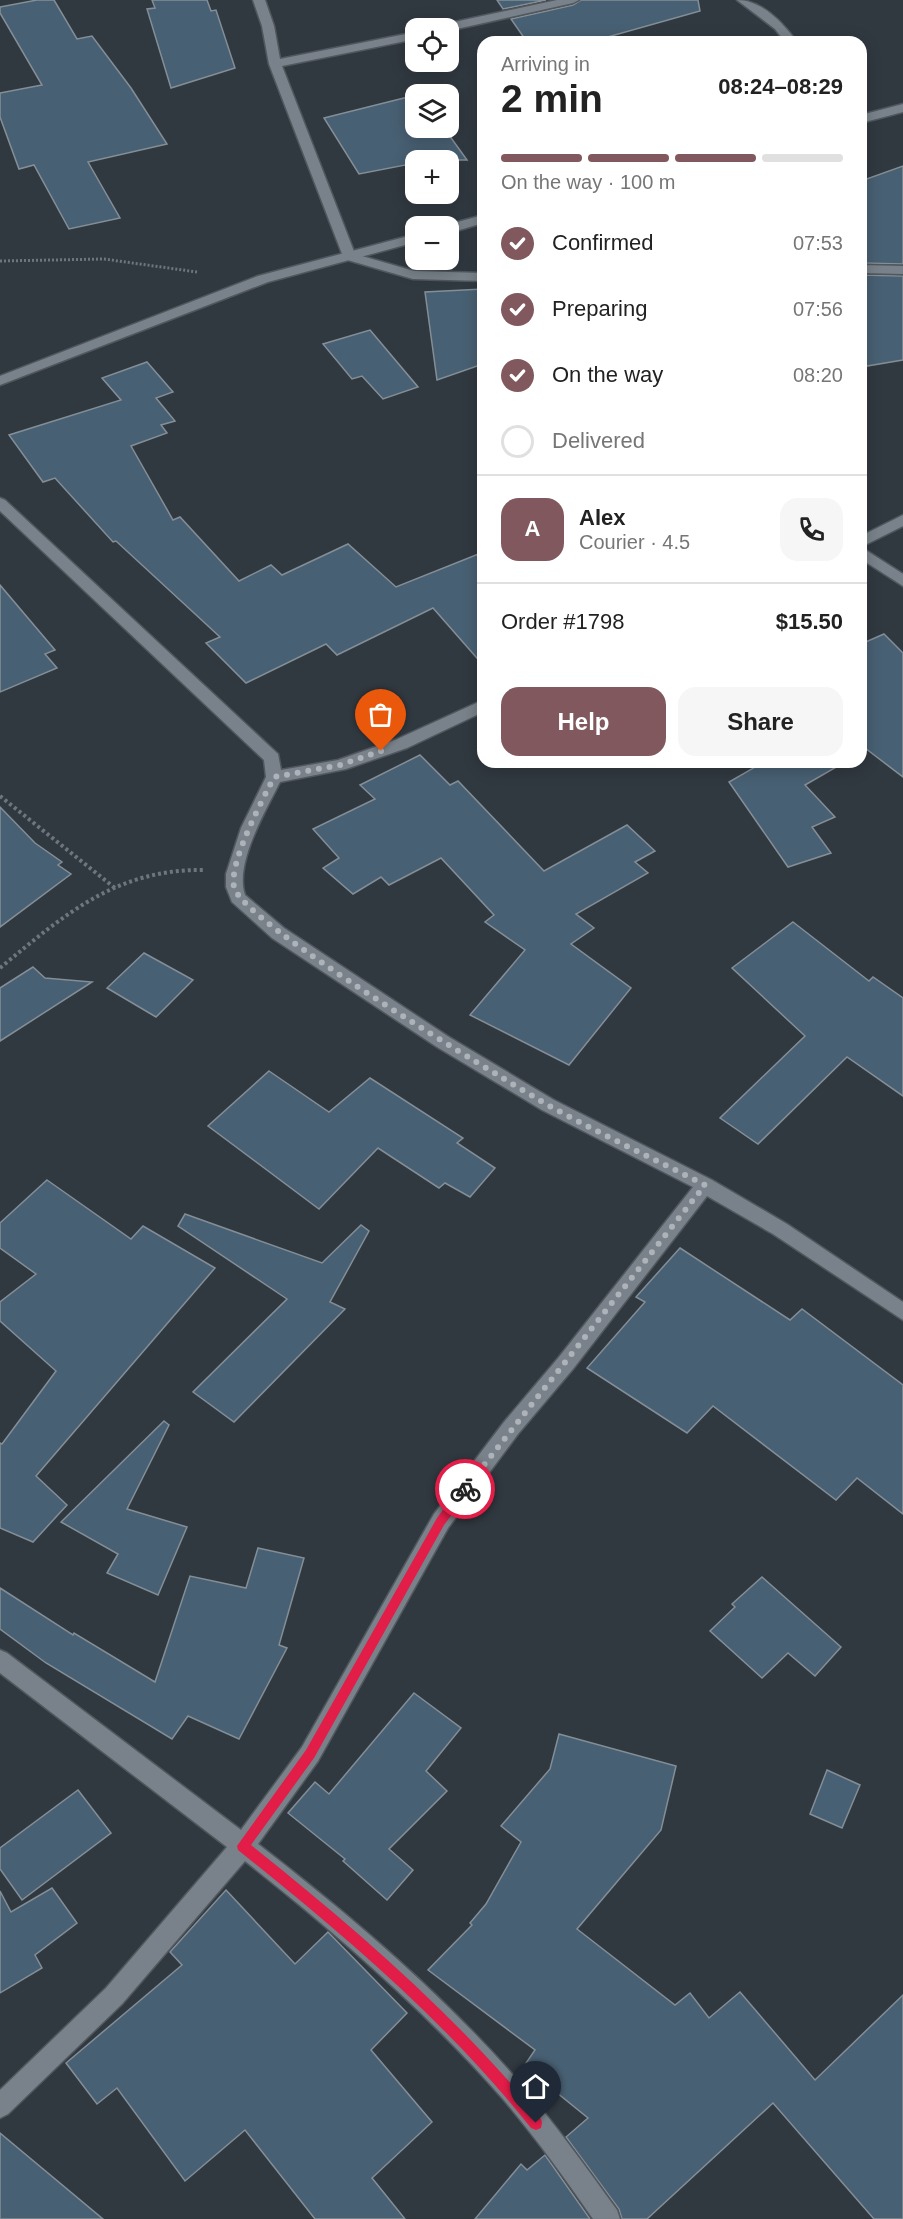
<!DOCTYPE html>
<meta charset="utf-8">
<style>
body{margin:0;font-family:Helvetica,sans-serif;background:#f6f6f6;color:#222;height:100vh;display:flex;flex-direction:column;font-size:22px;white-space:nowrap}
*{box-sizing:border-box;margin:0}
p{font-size:20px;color:#767676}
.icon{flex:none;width:33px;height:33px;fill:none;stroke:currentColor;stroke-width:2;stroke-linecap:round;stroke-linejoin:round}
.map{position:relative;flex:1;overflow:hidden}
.drawer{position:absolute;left:477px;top:36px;width:390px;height:732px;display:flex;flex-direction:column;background:#fff;border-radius:18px;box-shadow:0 3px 15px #0003}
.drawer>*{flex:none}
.tools{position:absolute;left:405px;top:18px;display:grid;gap:12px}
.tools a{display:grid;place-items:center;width:54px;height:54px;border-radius:12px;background:#fff;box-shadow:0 3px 15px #0003;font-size:30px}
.pin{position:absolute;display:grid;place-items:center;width:51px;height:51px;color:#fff;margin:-62px -26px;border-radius:50% 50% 50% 0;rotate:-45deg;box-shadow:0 0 6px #0007}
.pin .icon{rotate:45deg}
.courier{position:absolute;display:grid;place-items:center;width:60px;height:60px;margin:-30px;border:4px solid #e11d48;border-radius:50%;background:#fff;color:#222;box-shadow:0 2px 8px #0007}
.head em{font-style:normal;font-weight:600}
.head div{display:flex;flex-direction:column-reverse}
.head{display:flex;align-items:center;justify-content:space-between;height:102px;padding:0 24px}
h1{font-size:39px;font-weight:600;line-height:45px}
.bar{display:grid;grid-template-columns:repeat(4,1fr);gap:9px 6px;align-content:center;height:72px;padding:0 24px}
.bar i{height:8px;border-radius:4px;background:#e0e0e0}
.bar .selected{background:#80585d}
.bar p{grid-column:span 4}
.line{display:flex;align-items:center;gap:15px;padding:0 24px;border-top:2px solid #e0e0e0}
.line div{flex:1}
.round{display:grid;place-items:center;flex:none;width:63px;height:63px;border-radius:18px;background:#f6f6f6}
ol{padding:0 24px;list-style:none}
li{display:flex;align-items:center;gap:18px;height:66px}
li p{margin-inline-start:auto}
li .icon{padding:6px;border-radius:50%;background:#80585d;color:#fff;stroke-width:4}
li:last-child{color:#767676}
li i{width:33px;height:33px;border:3px solid #e0e0e0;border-radius:50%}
.action{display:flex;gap:12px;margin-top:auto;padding:12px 24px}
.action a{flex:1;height:69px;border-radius:18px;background:#80585d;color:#fff;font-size:24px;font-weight:600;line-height:69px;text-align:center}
.action a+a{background:#f6f6f6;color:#222}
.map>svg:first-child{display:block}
.building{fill:#486073;stroke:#848e96;stroke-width:1.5}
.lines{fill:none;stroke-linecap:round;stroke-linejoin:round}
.minor-casing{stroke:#51575d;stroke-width:3}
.tertiary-casing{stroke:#51575d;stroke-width:3}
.path-far1{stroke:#6e757b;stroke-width:3;stroke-dasharray:2 2;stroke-linecap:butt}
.path{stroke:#6e757b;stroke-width:4;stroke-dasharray:3 3;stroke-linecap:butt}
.minor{fill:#79828a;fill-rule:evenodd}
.tertiary{fill:#79828a;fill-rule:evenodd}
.route{fill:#e11d48}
.done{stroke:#adb3b8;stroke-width:6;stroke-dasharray:0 10.8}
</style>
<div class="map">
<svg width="903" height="2219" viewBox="0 0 903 2219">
<rect width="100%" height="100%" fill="#313940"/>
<g class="building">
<path d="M37,0H54L77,39L92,36L131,88L167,144L88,162L120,218L69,229L34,165L19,169L0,117V93L42,85L0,13V7Z"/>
<path d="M152,0H207L211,11L216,10L235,68L171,88L147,9L155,8Z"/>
<path d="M497,0H546L503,9Z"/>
<path d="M581,0H698L700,11L590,42H527L511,19L573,5Z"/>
<path d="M416,95V128H444L467,160H416V163L359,174L324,118Z"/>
<path d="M903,166V264L861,263V181Z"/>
<path d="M861,275L903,276V360L861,367Z"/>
<path d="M483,289V364L437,380L425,292Z"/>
<path d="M370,330L418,387L383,399L362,376L352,379L323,344Z"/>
<path d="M147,362L173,392L156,398L175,421L161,425L167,433L131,446L173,520L180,517L239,581L271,565L282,575L348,544L396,587L481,553L483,558V665L433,608L337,655L326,644L246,683L206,643L220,637L116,541L113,542L55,478L43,482L9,435L121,400L102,378Z"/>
<path d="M0,585L55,650L45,654L57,668L0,692Z"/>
<path d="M884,634L903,653V777L861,745V644Z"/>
<path d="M420,755L450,785L458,781L544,871L627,825L655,851L635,862L648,873L576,914L594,928L571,944L631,988L569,1065L470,1015L525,950L485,922L494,915L441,858L389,885L381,877L353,894L323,868L339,858L313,829L375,799L360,785Z"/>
<path d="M764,762H845L805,785L835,817L812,827L831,853L788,867L729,782Z"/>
<path d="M0,807L35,843L62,862L58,865L71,874L0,927Z"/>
<path d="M793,922L869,981L873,977L903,998V1096L847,1057L758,1144L720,1118L805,1036L732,968Z"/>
<path d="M144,953L193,980L156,1017L107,988Z"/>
<path d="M33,967L45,978L92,982L0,1041V988Z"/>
<path d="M269,1071L329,1112L370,1078L463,1138L457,1143L495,1168L470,1197L445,1183L439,1188L378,1148L319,1209L208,1126Z"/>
<path d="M47,1180L131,1239L143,1226L215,1268L36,1476L67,1505L33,1542L0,1528V1443L2,1444L56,1371L0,1321V1302L36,1274L0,1248V1223Z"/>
<path d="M185,1214L322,1263L361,1225L369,1231L330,1302L345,1309L234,1422L193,1392L287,1299L178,1226Z"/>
<path d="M680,1248L790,1320L802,1309L903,1385V1514L857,1478L836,1500L713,1406L687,1433L587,1368L645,1302L636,1297Z"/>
<path d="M164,1421L169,1425L127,1509L187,1527L158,1595L107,1573L118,1554L61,1522Z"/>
<path d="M258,1548L304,1558L279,1645L287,1648L239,1739L188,1716L172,1739L46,1663L0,1629V1588L73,1635L74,1633L155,1682L190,1576L246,1588Z"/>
<path d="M762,1577L841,1647L815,1676L788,1653L762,1678L710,1631L735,1607L732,1604Z"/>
<path d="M414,1693L461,1728L426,1771L447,1791L389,1849L413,1870L387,1900L343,1861L345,1859L288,1813L315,1782L329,1794Z"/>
<path d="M559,1734L676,1766L661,1830L577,1929L675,2005L690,1993L709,2018L740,1992L815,2080L903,1995V2219H874L773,2103L647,2219H622L619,2209L566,2137L588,2118L524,2066L535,2050L428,1970L472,1925L470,1923L486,1904L521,1842L501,1826L550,1769Z"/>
<path d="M827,1770L860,1785L842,1828L810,1814Z"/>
<path d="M78,1790L111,1833L22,1900L0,1869V1848Z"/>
<path d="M52,1888L77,1923L35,1955L42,1968L0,1993V1891L11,1912Z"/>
<path d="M226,1890L295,1964L328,1932L407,2013L371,2050L432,2122L372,2178L405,2219H315L245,2130L185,2181L117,2088L97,2104L66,2063L182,1965L170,1952Z"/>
<path d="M0,2133L103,2219H0Z"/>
<path d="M545,2155L590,2219H475L521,2164L527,2170Z"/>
</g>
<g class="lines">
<g class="minor-casing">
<g id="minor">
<path d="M253,0H265L274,26L280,59L416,32V39L282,66L355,254L414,271L483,273V281L413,279L344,259L269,64L262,26Z"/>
<path d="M557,0H579L573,3L448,31V28H439L445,24Z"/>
<path d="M737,0C762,0 783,23 797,42H785L775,29Z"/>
<path d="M861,265L903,266V274L861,273Z"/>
<path d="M0,498L5,500L278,754L281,770L338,760L395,740L483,700V712L407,748L346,769L280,782C266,810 234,864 245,895L284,928L449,1037L554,1100L712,1180L787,1224L903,1302V1320L773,1234L707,1196L573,1369L518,1434L448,1528L318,1761L258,1844C351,1916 443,1994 520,2083C555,2124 586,2167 617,2210L620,2219H593C565,2178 535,2137 503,2099C426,2011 336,1933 245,1861L122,2004L8,2114L0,2118V2090L106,1988L227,1847L0,1673V1650L7,1653L241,1830L302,1747L434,1514L504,1422L559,1357L693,1187L542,1110L437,1047L272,938L232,902L226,887V874L241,828L266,777L264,760L0,511Z"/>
<path d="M903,515V526L861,547V536Z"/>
<path d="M861,547L903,574V586L861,559Z"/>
</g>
</g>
<g class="tertiary-casing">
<g id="tertiary">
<path d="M903,104V112L861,123V115Z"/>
<path d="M483,215V223L453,232L448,233V226H443Z"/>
<path d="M416,234V242L268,282L0,385V376L258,276Z"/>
</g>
</g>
<path class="path-far1" d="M0,261L104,259L197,272"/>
<g class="path">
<path d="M0,796L115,888"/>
<path d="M0,968C64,915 116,869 203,870"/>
</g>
<use href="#minor" class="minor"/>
<use href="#tertiary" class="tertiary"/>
</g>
<path class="route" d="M465,1484L469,1485V1492L444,1525L314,1758L251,1845C355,1928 456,2015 541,2119L542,2123L541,2128L536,2130L531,2128C447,2022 344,1935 238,1850L237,1846L306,1750L437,1518L461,1485Z"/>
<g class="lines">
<path class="done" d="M381,751L340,765L274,777C262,801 229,862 234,887C241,922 502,1078 546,1104C598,1133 652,1158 705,1185L465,1489"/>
</g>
</svg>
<div class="tools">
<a><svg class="icon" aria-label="locate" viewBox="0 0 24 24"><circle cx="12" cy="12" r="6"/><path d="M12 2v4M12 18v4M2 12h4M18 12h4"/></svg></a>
<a><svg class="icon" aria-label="layers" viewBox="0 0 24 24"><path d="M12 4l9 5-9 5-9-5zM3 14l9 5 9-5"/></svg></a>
<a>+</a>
<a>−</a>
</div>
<div class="pin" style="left:381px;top:751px;background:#ea580c"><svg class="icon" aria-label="bag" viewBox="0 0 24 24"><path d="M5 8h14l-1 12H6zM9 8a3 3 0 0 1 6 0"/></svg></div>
<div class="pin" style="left:536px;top:2123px;background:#1f2937"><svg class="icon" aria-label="home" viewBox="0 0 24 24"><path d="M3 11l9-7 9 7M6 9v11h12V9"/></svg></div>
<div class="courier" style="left:465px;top:1489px"><svg class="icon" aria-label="bike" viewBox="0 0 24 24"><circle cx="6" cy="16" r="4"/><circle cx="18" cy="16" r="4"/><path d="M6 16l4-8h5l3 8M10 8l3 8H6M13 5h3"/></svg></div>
<section class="drawer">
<div class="head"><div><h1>2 min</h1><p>Arriving in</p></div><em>08:24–08:29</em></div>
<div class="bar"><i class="selected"></i><i class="selected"></i><i class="selected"></i><i></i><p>On the way · 100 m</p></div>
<ol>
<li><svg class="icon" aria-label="check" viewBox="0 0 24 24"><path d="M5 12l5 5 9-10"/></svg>Confirmed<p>07:53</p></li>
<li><svg class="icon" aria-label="check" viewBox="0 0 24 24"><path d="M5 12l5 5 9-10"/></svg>Preparing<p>07:56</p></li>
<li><svg class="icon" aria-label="check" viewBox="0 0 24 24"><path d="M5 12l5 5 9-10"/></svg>On the way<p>08:20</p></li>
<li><i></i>Delivered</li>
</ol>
<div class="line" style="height:108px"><b class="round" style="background:#80585d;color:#fff">A</b><div><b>Alex</b><p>Courier · 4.5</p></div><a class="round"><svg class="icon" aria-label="phone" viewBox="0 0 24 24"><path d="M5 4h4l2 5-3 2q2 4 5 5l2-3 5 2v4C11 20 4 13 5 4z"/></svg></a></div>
<div class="line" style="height:78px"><div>Order #1798</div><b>$15.50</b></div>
<div class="action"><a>Help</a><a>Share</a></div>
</section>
</div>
